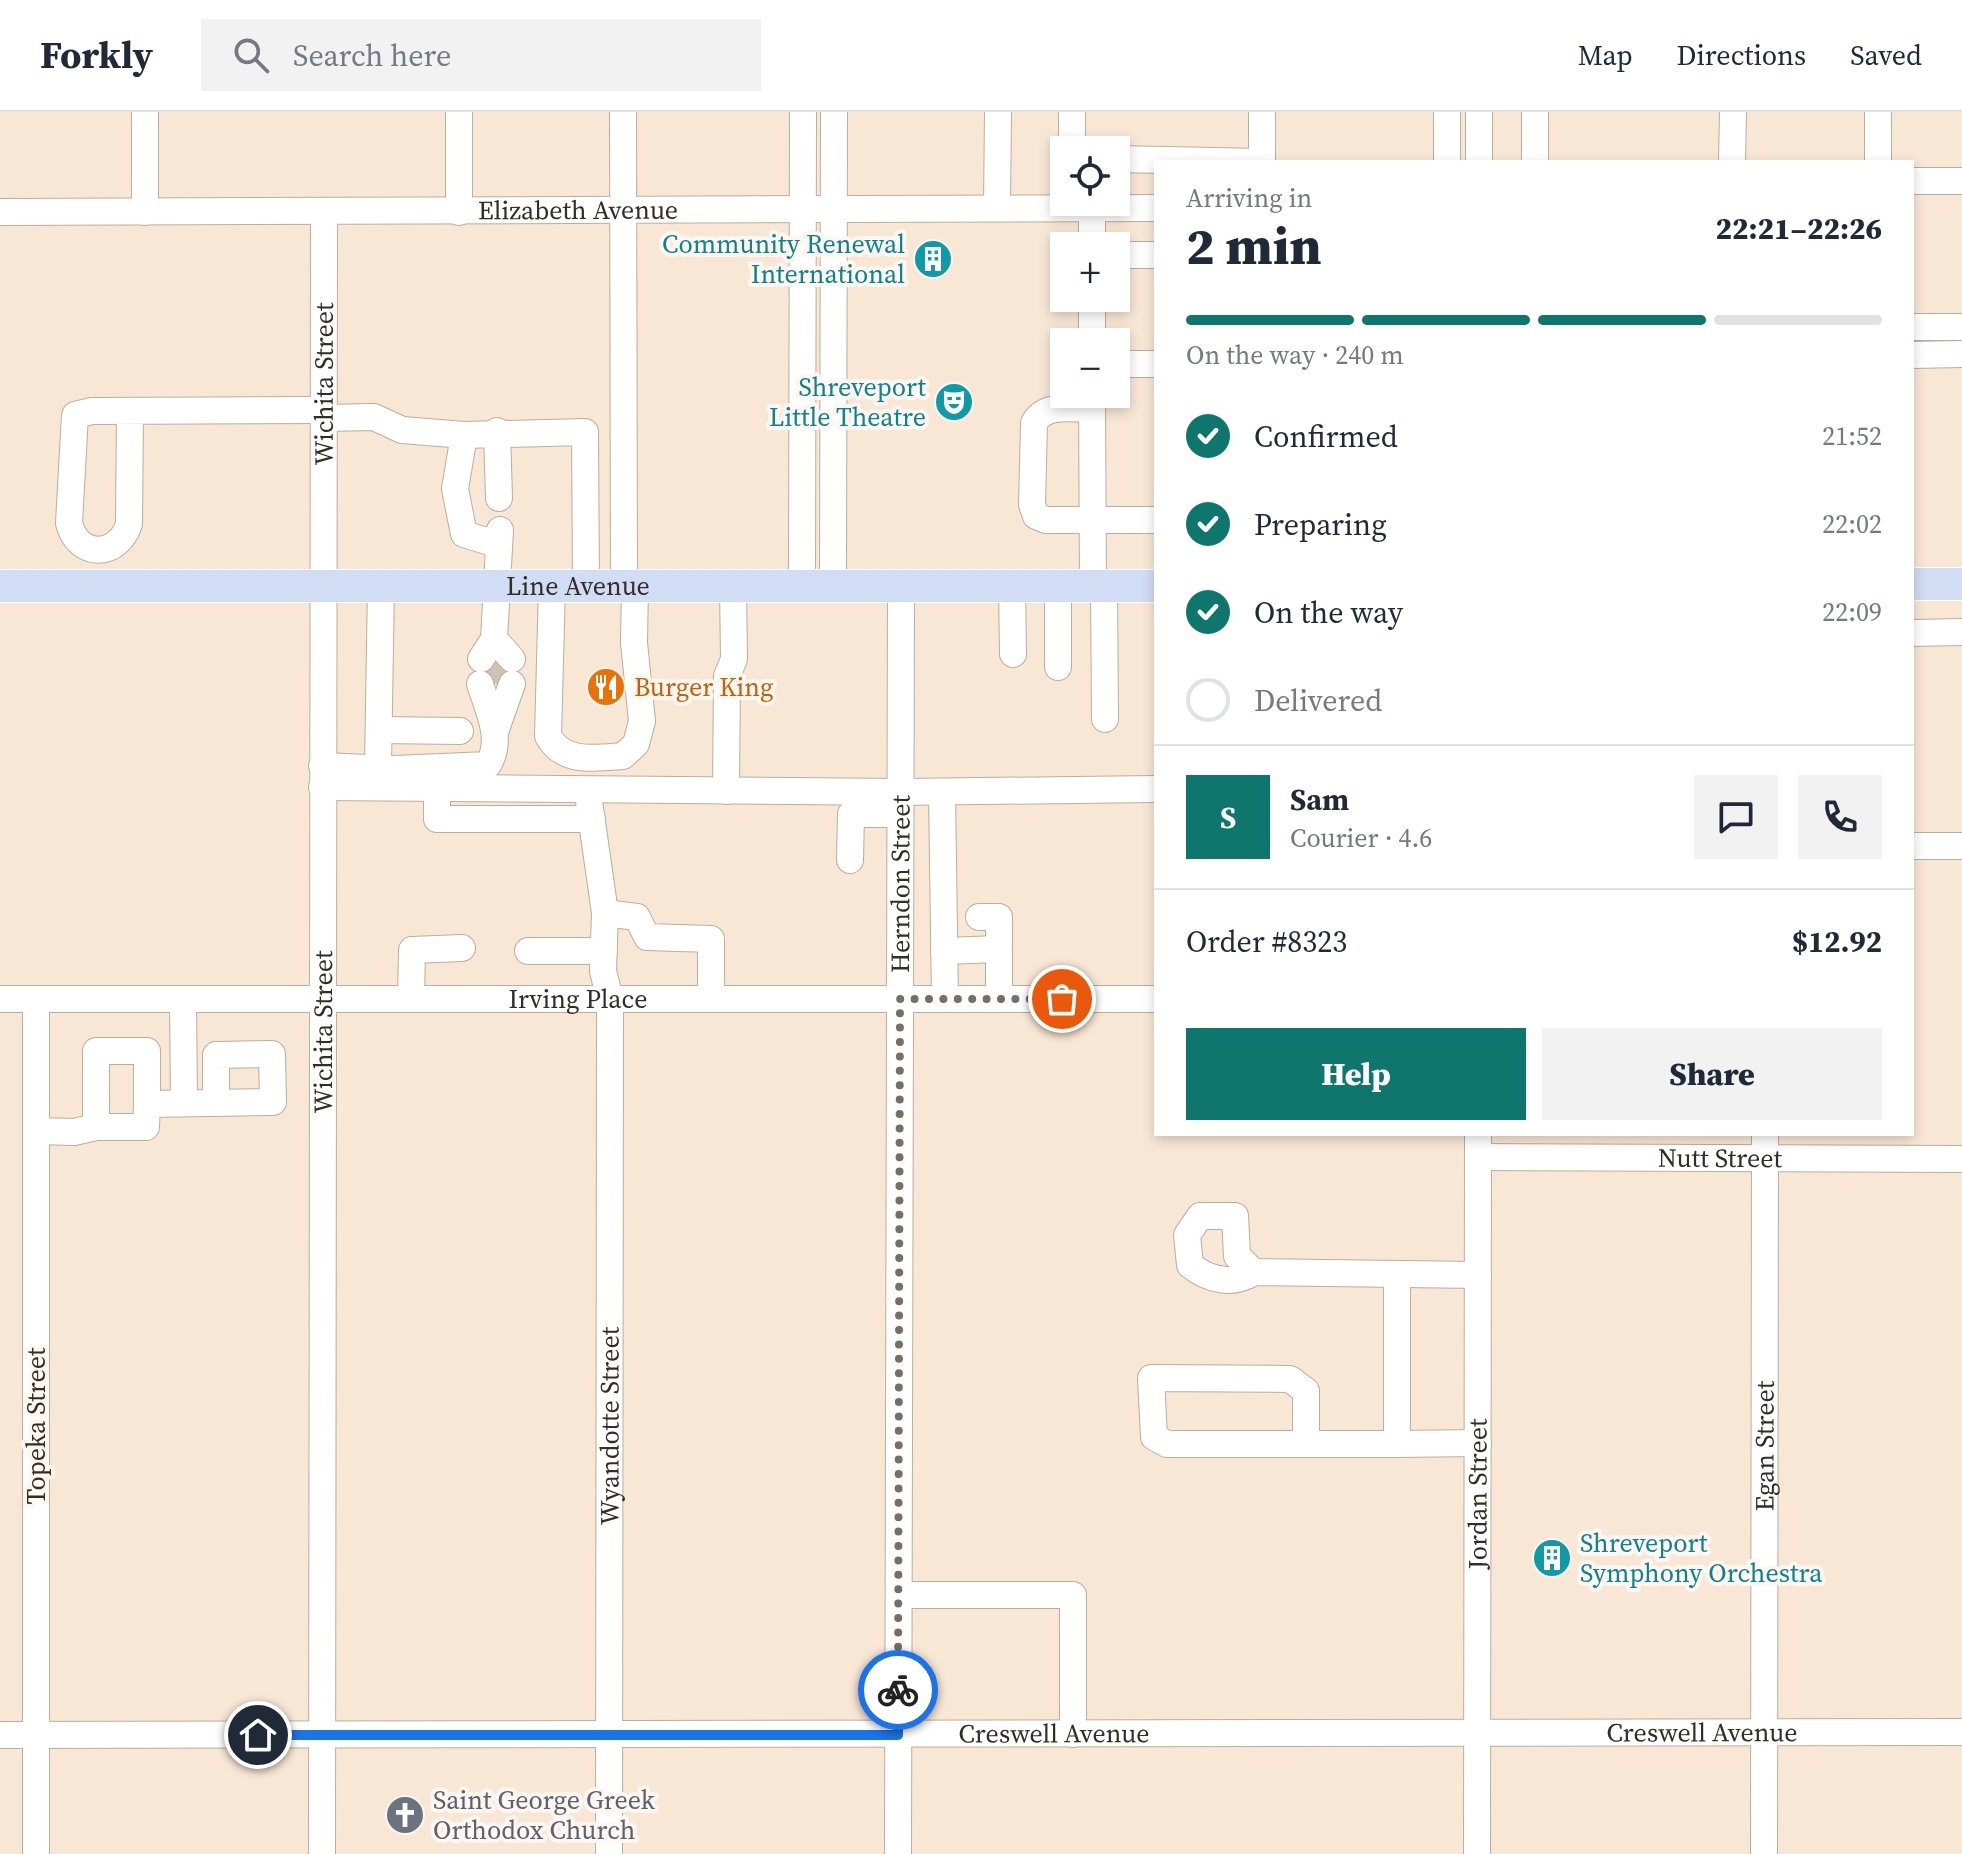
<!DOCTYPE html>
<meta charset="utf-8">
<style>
body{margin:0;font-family:"Source Serif 4",serif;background:#f2f2f3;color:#1f2937;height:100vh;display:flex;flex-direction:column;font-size:30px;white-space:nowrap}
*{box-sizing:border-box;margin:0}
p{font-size:26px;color:#747a83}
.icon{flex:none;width:44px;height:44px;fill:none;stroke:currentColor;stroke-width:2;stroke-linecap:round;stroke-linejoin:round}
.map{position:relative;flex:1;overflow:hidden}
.drawer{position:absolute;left:1154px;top:48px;width:760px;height:976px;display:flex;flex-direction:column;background:#fff;border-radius:0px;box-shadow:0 4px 12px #0003}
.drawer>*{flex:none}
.tools{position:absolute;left:1050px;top:24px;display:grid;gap:16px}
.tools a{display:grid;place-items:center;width:80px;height:80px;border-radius:0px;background:#fff;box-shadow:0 4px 12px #0003;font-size:40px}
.pin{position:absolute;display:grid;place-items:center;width:68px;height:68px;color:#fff;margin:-34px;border:4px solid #fff;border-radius:50%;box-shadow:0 2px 8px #0007}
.courier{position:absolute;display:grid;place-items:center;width:80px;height:80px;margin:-40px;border:6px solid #1a73e8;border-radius:50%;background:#fff;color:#222;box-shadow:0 2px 10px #0007}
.head em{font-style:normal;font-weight:800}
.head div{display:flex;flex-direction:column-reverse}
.head{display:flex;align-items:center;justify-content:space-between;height:136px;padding:0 32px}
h1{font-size:52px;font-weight:800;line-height:60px}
.bar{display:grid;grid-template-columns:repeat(4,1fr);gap:12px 8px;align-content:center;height:96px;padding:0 32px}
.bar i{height:10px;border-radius:6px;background:#e0e1e3}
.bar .selected{background:#0f766e}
.bar p{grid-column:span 4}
.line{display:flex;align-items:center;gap:20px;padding:0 32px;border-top:2px solid #e0e1e3}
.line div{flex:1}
.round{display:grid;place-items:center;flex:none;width:84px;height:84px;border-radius:0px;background:#f2f2f3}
ol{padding:0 32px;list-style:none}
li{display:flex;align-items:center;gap:24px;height:88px}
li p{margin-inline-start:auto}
li .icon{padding:8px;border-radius:50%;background:#0f766e;color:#fff;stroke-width:4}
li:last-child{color:#747a83}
li i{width:44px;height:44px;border:4px solid #e0e1e3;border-radius:50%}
.primary-button{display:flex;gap:16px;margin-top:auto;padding:16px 32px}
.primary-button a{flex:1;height:92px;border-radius:0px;background:#0f766e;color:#fff;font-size:32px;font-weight:800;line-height:92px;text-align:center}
.primary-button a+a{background:#f2f2f3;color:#1f2937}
header{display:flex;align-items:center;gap:48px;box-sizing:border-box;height:112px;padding:0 40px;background:#fff;border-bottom:2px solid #e0e1e3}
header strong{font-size:38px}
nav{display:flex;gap:44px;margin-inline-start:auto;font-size:28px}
.search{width:560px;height:72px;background:#f2f2f3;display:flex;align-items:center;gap:20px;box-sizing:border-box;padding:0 28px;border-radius:0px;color:#747a83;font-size:30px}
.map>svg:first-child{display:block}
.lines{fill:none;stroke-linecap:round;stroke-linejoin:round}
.minor-tunnel{stroke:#d2c2b3;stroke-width:26;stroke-dasharray:26 13;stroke-linecap:butt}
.minor-casing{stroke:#beac9c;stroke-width:28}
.major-casing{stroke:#fff;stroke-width:34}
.minor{stroke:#fff;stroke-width:26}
.major{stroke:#d1dcf5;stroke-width:32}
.done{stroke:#796e64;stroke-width:8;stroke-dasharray:0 14.4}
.route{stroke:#1a73e8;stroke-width:10}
.labels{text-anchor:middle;stroke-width:8;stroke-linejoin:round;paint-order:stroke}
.street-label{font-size:26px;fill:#342d26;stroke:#fef6f0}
.culture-label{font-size:26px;fill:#0d838f;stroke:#fef6f0;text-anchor:end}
.food-label{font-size:26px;fill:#c56008;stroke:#fef6f0;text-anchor:start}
.worship-label{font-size:26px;fill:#5b616d;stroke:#fef6f0;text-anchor:start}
</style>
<header>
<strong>Forkly</strong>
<div class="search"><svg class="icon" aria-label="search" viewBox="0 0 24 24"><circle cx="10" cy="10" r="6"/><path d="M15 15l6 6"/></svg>Search here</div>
<nav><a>Map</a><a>Directions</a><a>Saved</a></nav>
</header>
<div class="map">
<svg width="1962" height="1742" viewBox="0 0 1962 1742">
<rect width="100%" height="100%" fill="#f9e7d6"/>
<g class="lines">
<path class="minor-tunnel" d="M495,572L496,547"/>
<g class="minor-casing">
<g id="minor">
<path d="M145,0V100"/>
<path d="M459,0V100"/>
<path d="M623,0L624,474"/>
<path d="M1072,0V38"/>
<path d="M1447,0V50"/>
<path d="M1535,0V50"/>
<path d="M1116,47L1262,50"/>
<path d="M1262,50V0"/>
<path d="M1479,50V0"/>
<path d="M1732,50L1733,0"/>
<path d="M1878,50V0"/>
<path d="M1912,69H1962"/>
<path d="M997,96L998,0"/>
<path d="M1092,96V134"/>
<path id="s1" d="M0,100L1156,96"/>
<path d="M1116,143H1156"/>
<path d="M1092,186V230"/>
<path d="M1912,215H1962"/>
<path d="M1912,243L1962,242"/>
<path d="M1116,252H1156"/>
<path d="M1092,282L1093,474"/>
<path d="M1092,297C1072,297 1045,291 1034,311L1032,393L1036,404L1046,408H1156"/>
<path d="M130,299L129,412C118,446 78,447 69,411L75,303L92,299L323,298"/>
<path d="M323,306L374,305L402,318L464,323L585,320L586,474"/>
<path d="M497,319L499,386"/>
<path d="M464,323L455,377L464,422L499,433"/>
<path d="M552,474L548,624C563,652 596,646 623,644L636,632L642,609L634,531L635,474"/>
<path d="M802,474L803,0"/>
<path d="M833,474L834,0"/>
<path d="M1012,474L1013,542"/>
<path d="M1058,474V555"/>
<path d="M1104,474L1105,607"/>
<path d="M1912,521L1962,520"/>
<path d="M494,527L512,547"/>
<path d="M481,547L494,527L500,418"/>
<path d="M379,618L460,619"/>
<path d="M495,620L512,572"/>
<path d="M322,654L394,657L488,653C504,627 488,598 480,572"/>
<path d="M378,654L381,474"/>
<path d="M322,675L901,680L1156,677"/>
<path d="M437,676V707H592"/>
<path d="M726,679L727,564L734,547L733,474"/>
<path d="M942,680L945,887"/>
<path d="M589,689L605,801"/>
<path d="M1912,734H1962"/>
<path d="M850,748L851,702H900"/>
<path d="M979,805H999V887"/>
<path d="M528,839H604"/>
<path d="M944,839L999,837"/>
<path id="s2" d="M0,887H1156"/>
<path d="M183,887L184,991"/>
<path d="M411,887L412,838L462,836"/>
<path d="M147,992L146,1015H96V939H147V992C189,991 231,991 273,990L272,942L216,943V991"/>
<path d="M36,1019L74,1020L96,1015"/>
<path id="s3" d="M1478,1045L1962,1047"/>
<path d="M1254,1160C1233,1174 1208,1168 1190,1153L1187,1123L1200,1104H1235L1237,1144L1254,1160L1478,1163"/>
<path d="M1306,1332V1279L1290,1267L1151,1266L1154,1325L1167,1332H1397V1162"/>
<path d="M1397,1332L1478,1331"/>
<path d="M899,1483H1073V1622"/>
<path id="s4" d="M0,1623L1962,1620"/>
<path d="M36,1742V887"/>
<path id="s5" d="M322,1742L324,100"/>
<path id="s6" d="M609,1742L610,887L603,859L605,801L637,805L647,825L711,827V887"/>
<path id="s7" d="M898,1742L901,474"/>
<path id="s8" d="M1477,1742L1478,1022"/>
<path id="s9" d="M1764,1742L1765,1022"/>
</g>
</g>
<g class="major-casing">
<g id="major">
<path d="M1912,472H1962"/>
<path id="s10" d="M0,474H1156"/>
</g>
</g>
<use href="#minor" class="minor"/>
<use href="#major" class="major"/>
</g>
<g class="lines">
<path class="done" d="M898,1578L900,887H1062"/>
<path class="route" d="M258,1623H898V1578"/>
</g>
<defs>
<g id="building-disc" transform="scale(2)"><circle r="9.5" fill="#0f9aa8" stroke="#fef6f0"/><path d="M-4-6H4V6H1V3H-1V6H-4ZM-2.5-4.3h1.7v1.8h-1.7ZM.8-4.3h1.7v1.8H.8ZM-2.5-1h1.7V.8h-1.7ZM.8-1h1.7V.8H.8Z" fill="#fff"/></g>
<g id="theatre-disc" transform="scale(2)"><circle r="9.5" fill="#0f9aa8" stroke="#fef6f0"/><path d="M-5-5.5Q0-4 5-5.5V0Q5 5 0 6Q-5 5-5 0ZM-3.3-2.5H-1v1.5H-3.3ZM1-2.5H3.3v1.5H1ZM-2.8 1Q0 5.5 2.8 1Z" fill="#fff"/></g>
<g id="restaurant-disc" transform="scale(2)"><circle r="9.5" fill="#e8710a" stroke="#fef6f0"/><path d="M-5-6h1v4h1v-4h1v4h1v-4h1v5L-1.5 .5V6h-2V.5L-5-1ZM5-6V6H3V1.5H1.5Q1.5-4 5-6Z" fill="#fff"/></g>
<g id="church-disc" transform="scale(2)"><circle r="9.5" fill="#6b7280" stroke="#fef6f0"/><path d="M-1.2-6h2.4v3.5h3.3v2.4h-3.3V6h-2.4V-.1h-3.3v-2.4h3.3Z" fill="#fff"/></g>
</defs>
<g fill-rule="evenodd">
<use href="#building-disc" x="933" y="147"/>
<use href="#theatre-disc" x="954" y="290"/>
<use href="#restaurant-disc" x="606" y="575"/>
<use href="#building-disc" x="1552" y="1446"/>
<use href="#church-disc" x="405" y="1703"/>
</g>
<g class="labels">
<g class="street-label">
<text dy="9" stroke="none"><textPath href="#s1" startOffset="578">Elizabeth Avenue</textPath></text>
<text dy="9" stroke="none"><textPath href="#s5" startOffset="1470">Wichita Street</textPath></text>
<text dy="9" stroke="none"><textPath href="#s10" startOffset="578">Line Avenue</textPath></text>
<text dy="9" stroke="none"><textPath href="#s7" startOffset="970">Herndon Street</textPath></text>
<text dy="9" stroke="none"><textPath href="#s2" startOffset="578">Irving Place</textPath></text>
<text dy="9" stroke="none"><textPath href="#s5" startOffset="822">Wichita Street</textPath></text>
<text dy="9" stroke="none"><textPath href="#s3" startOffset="242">Nutt Street</textPath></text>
<text transform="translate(36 1314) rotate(-90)" y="9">Topeka Street</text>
<text dy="9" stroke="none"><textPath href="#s6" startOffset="428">Wyandotte Street</textPath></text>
<text dy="9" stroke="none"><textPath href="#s9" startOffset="408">Egan Street</textPath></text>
<text dy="9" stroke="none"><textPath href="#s8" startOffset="360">Jordan Street</textPath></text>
<text dy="9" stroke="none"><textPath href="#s4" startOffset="1702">Creswell Avenue</textPath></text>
<text dy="9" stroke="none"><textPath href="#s4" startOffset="1054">Creswell Avenue</textPath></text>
</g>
<g class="culture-label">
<text x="905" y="141">Community Renewal<tspan x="905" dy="30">International</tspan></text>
<text x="926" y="284">Shreveport<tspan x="926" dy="30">Little Theatre</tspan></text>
<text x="1580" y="1440" text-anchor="start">Shreveport<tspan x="1580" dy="30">Symphony Orchestra</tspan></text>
</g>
<g class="food-label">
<text x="634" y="584">Burger King</text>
</g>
<g class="worship-label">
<text x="433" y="1697">Saint George Greek<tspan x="433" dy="30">Orthodox Church</tspan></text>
</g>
</g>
</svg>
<div class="tools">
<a><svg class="icon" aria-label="locate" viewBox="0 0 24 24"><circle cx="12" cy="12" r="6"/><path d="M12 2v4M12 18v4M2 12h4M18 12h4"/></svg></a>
<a>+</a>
<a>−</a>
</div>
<div class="pin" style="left:1062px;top:887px;background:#ea580c"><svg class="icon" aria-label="bag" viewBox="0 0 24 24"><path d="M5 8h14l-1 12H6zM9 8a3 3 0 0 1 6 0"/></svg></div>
<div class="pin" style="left:258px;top:1623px;background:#1f2937"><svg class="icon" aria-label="home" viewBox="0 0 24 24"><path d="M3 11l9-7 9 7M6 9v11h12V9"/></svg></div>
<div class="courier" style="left:898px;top:1578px"><svg class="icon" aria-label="bike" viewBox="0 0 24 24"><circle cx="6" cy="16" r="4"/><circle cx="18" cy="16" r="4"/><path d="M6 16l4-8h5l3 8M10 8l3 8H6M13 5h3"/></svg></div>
<section class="drawer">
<div class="head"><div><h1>2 min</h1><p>Arriving in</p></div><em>22:21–22:26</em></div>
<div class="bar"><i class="selected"></i><i class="selected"></i><i class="selected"></i><i></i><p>On the way · 240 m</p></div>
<ol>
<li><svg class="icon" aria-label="check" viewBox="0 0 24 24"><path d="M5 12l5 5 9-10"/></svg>Confirmed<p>21:52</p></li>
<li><svg class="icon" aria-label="check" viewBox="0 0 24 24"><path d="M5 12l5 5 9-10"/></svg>Preparing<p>22:02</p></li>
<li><svg class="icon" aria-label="check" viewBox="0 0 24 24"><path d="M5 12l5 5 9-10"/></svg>On the way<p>22:09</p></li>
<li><i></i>Delivered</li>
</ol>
<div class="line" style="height:144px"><b class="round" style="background:#0f766e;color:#fff">S</b><div><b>Sam</b><p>Courier · 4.6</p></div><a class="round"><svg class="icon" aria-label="chat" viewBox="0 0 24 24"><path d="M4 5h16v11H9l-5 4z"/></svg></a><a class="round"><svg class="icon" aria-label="phone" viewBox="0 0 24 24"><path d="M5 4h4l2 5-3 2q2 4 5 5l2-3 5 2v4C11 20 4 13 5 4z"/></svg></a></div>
<div class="line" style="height:104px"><div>Order #8323</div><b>$12.92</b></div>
<div class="primary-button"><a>Help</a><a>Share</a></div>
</section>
</div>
